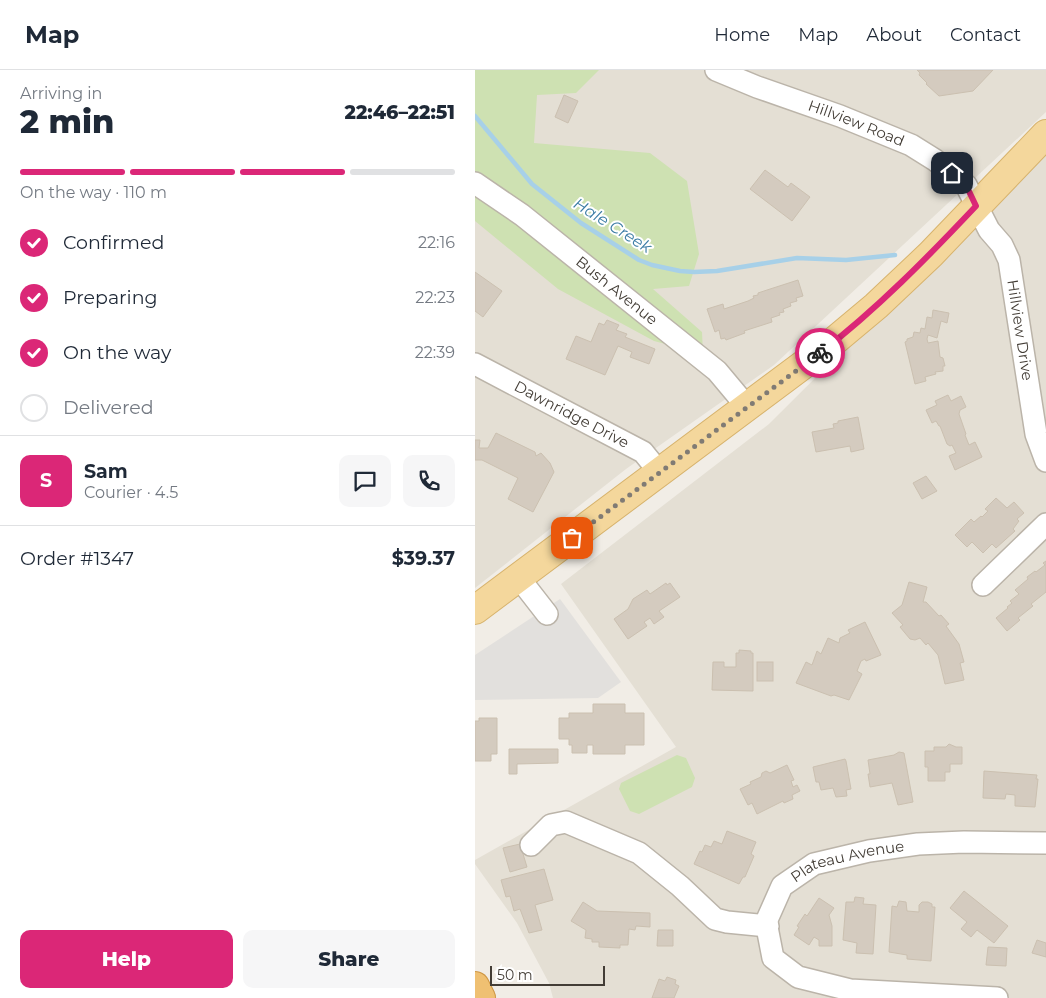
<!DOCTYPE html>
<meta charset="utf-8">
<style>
body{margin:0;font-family:Montserrat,sans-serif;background:#f6f6f7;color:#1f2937;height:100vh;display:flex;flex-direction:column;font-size:19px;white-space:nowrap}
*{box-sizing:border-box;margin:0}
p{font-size:16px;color:#747a83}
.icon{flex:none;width:28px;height:28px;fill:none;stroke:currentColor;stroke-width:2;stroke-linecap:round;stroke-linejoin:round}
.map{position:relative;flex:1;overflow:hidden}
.details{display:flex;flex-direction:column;background:#fff;width:475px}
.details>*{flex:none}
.scale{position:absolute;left:15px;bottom:12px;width:115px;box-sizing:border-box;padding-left:5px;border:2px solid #433d36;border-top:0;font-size:14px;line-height:18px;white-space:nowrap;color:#433d36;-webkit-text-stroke:4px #fff;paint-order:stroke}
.pin{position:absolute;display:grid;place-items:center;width:42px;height:42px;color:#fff;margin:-21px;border-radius:10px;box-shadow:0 2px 8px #0006}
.courier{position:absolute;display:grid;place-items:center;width:50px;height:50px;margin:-25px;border:4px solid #db2777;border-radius:50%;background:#fff;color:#222;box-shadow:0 1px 6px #0007}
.head em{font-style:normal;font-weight:800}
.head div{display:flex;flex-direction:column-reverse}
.head{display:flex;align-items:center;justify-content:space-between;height:85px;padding:0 20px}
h1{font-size:32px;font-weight:800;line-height:38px}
.bar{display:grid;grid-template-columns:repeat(4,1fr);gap:8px 5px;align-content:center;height:60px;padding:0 20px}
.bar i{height:6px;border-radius:4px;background:#e0e1e3}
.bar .active{background:#db2777}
.bar p{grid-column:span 4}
.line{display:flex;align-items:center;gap:12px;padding:0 20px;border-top:1px solid #e0e1e3}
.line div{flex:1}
.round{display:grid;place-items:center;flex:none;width:52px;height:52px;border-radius:10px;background:#f6f6f7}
ol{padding:0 20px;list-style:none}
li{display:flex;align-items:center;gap:15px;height:55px}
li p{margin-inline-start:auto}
li .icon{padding:5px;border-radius:50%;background:#db2777;color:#fff;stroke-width:4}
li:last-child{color:#747a83}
li i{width:28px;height:28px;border:2px solid #e0e1e3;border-radius:50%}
.cta{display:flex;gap:10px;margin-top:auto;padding:10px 20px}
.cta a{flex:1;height:58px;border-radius:10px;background:#db2777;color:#fff;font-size:20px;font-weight:800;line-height:58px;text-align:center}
.cta a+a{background:#f6f6f7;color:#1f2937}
header{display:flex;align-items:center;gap:30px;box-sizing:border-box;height:70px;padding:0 25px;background:#fff;border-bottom:1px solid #e0e1e3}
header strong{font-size:24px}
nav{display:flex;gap:28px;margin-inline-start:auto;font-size:18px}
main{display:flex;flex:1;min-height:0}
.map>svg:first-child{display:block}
.residential{fill:#e4dfd4}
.green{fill:#cee1b2}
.parking{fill:#e2e0dd}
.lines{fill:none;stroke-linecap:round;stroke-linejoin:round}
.stream{stroke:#a7d0e8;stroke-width:4.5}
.building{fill:#d4cbbf;stroke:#cbc0b0}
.minor-casing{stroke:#bbb4a9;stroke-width:24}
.major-casing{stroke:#d7b36d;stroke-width:30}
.highway-casing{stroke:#cd9543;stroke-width:30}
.minor{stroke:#fff;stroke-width:21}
.major{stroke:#f4d79c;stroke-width:28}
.highway{stroke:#efc072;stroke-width:28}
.done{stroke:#807b74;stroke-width:5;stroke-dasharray:0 9}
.route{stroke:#db2777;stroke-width:6}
.labels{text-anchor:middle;stroke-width:4;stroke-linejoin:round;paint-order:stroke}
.street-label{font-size:15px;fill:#433d36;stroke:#fff}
.water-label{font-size:16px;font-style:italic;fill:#3a7ba4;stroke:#fff}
</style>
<header>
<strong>Map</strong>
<nav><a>Home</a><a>Map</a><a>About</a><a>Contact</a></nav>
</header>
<main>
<section class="details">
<div class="head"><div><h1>2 min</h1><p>Arriving in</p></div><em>22:46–22:51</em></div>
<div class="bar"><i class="active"></i><i class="active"></i><i class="active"></i><i></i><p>On the way · 110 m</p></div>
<ol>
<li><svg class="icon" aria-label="check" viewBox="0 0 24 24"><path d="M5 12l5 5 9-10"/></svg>Confirmed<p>22:16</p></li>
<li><svg class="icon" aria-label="check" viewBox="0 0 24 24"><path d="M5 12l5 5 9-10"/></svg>Preparing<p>22:23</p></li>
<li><svg class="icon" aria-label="check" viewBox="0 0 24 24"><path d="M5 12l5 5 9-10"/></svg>On the way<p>22:39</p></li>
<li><i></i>Delivered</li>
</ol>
<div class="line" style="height:90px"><b class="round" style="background:#db2777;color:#fff">S</b><div><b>Sam</b><p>Courier · 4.5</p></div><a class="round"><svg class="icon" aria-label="chat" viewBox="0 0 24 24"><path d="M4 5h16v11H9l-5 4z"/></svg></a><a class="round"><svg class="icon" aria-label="phone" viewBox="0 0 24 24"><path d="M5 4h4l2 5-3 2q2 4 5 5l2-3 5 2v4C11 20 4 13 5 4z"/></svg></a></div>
<div class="line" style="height:65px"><div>Order #1347</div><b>$39.37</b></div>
<div class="cta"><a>Help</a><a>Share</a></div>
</section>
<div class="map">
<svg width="571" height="928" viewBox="0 0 571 928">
<rect width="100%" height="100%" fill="#f1ede6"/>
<g class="residential">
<path d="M0,0H571V42L299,295L151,399L0,518Z"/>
<path d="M571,78V928H78L74,913L42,853L0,794V790L201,677L86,514L294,354Z"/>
</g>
<g class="green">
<path d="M0,0H124L101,23L62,25L59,73L175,83L212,111L224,184L214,216L178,219L227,262L228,284L179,271L83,219L0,151Z"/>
<path d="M202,685L211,688L220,708L217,717L164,744L155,741L144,719L146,713Z"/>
</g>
<path class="parking" d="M85,529L146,612L123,628L0,630V585Z"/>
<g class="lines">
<path class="stream" d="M0,46L57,114L106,153L164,190L177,195L205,201L219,202L242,201L322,188L371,190L420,185"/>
</g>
<g class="building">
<path d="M442,0H518L498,21L464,26L451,14L452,13L444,5L445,3Z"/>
<path d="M89,25L103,31L93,53L80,47Z"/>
<path d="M290,100L313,117L316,113L335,127L317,151L275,119Z"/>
<path d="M0,202L27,221L8,247L0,241Z"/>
<path d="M323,210L328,226L321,228L322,231L315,233L316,236L308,239L309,242L304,243L305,245L296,248L297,252L269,261L270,263L251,270L250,268L246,269L244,260L240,262L232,239L248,234L249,239L273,231L279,228L278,226L283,225V223L292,220Z"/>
<path d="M458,240L474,243L472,253L466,251L462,268L453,265L452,269L453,273L463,271L465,287L468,288L470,296H468V301L460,302L461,304L450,307L451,311L440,314L430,272L432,271V269L438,267L439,262L445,263L446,258L450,259L452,247L457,248Z"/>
<path d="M132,250L144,255L141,260L152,264L150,267L180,279L174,294L155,287L157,282L143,276L130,305L91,289L101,266L116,272L124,253L129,255Z"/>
<path d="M473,325L476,331L486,326L491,337L485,340L484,344L491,364L490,365L494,375L500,372L507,387L480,400L474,386L481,383L477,375L475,376L472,374L465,356H464L461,351L457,353L451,340L462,335L460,331Z"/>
<path d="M383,347L389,379L376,382L375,376L341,382L337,362L359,358L358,354L363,353V351Z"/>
<path d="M21,363L60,382L61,386L66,383L75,393L79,402L58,442L33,429L43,408L7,390H0V370H5L4,378H13Z"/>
<path d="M451,406L462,421L447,429L438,413Z"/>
<path d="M521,428L532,438L539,432L549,443L542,449L544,451L538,459L540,461L521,478L517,474L508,483L497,472L492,477L480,465L496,449L499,452L506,446L507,447L513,441L510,439Z"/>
<path d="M571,491V522L556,534L558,536L543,548L545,550L532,561L521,548L533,538L532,537L537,533L535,531L544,524L540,520L553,509L552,507L560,501L561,502L570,495L568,493Z"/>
<path d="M434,512L452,517L448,532H451L464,546L466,545L474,554L471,556L484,574L489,592L485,593L489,610L470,614L463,585L453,573L451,575L445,568L440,570L435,569L425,557L428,555L417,543L427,535Z"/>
<path d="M191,513L192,515L195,513L205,527L184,541L189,547L179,554L175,548L169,552L172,556L153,569L139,549L153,539L158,529L172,520L175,524Z"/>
<path d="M390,552L406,585L391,591L390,589L386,591L382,601L387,604L374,630L359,625L356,626L321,613L331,592L337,595L342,581L346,584L353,568L364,573L365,568L375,563L373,560Z"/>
<path d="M264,580L276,581V583H278V621L237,620L238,592H249V597H261V583H264Z"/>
<rect x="282" y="592" width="16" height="19"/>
<path d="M118,634H150V643H169V675H150V684H118V675H112V683H97V675H94V669H84V648H94V643H118Z"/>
<path d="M4,648H22V684H16V691H0V651H4Z"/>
<path d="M474,674L481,677H487V694H475V702H470V711H453V697H450V681H459V677H471Z"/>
<path d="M34,679H83V693L42,694V704H34Z"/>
<path d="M424,682L429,683L438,732L423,735L417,713L395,717L393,704H395L393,690L419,685Z"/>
<path d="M370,689L371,691L376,719L371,720L372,726L361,727L358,718L346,720L344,712H341L338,697Z"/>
<path d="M312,695L319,710L316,711L318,717L322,715L325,721L317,725L318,729L309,733L308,731L282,744L277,733L273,735L265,719L276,714L275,712L286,707L287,703L291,701L295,703Z"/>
<path d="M509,701L562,705L561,709H563L560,737L540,736V725L531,724L530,729L508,728Z"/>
<path d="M252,761L281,772L276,784L279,786L270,807H268L264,814L219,794L225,781L227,782L230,775L236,777L239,771L247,774Z"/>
<path d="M45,774L52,797L35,802L28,778Z"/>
<path d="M69,799L78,830L60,835L67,860L54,863L45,839L39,841L35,826L31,827L26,810Z"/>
<path d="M489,821L533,856L519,873L502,860L496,867L486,859L492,852L475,838Z"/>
<path d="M380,827L389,828L388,834L401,835L398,884L381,883L382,873L368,870L371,832H379Z"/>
<path d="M344,828L359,838L354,845L357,856V876H344V870L339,867L334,875L319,865L324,857L322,856L330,844L332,846Z"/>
<path d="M424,831L431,832L432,841L444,842V835L447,832H453L457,834V837H460L456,891L432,889V885L414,882L417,836L422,837Z"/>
<path d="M108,832L122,841L175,843V857L161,856L160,860L154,859L153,875H145V878L124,877V872H117V869L110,868L111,860L96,851Z"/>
<path d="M183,860H198V876H182Z"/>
<path d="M562,870L571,873V887L557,883Z"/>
<path d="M513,877L532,878L531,896L511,895Z"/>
<path d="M192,907L201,910L200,914L204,916L199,928H177L184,909L190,911Z"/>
</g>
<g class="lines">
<g class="minor-casing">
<g id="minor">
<path id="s1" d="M241,0L282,17L365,46L436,75L460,90L491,115L514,160L527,175L534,190L561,364L571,391"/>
<path id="s2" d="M0,113L47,145L242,301L273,338"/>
<path id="s3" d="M0,294L168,382L185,403"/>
<path d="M44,508L72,544"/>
<path d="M508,515L571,454"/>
<path d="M56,775L76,755L91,752L164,783L205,816L240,849L252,852L293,856"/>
<path id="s4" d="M522,928L375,920L323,907L298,888L291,852L307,816L339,794L394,781L443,774L489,772L571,773"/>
</g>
</g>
<g class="major-casing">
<path id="major" d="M0,540L352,277L401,236L456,184L571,64"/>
</g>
<g class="highway-casing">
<path id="highway" d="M0,916L6,928"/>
</g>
<use href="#minor" class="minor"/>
<use href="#major" class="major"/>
<use href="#highway" class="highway"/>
</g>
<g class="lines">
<path class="done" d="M97,468L345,283"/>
<path class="route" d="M345,283C402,239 452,188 501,136L491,115L477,103"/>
</g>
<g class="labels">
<g class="street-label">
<text dy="5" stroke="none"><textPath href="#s1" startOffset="150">Hillview Road</textPath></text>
<text dy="5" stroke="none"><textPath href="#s2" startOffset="178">Bush Avenue</textPath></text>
<text dy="5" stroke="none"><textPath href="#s1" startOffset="435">Hillview Drive</textPath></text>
<text dy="5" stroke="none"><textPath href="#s3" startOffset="109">Dawnridge Drive</textPath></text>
<text dy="5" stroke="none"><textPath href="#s4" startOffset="380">Plateau Avenue</textPath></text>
</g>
<g class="water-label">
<text transform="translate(138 155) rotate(32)" y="6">Hale Creek</text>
</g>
</g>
</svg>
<div class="scale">50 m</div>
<div class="pin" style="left:97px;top:468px;background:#ea580c"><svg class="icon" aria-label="bag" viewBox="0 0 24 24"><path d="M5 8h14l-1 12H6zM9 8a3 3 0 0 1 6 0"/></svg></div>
<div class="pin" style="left:477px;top:103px;background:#1f2937"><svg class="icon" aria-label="home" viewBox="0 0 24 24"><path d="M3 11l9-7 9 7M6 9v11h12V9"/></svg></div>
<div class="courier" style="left:345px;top:283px"><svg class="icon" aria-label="bike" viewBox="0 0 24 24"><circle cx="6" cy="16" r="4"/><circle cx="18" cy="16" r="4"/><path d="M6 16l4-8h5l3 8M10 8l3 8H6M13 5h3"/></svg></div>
</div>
</main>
